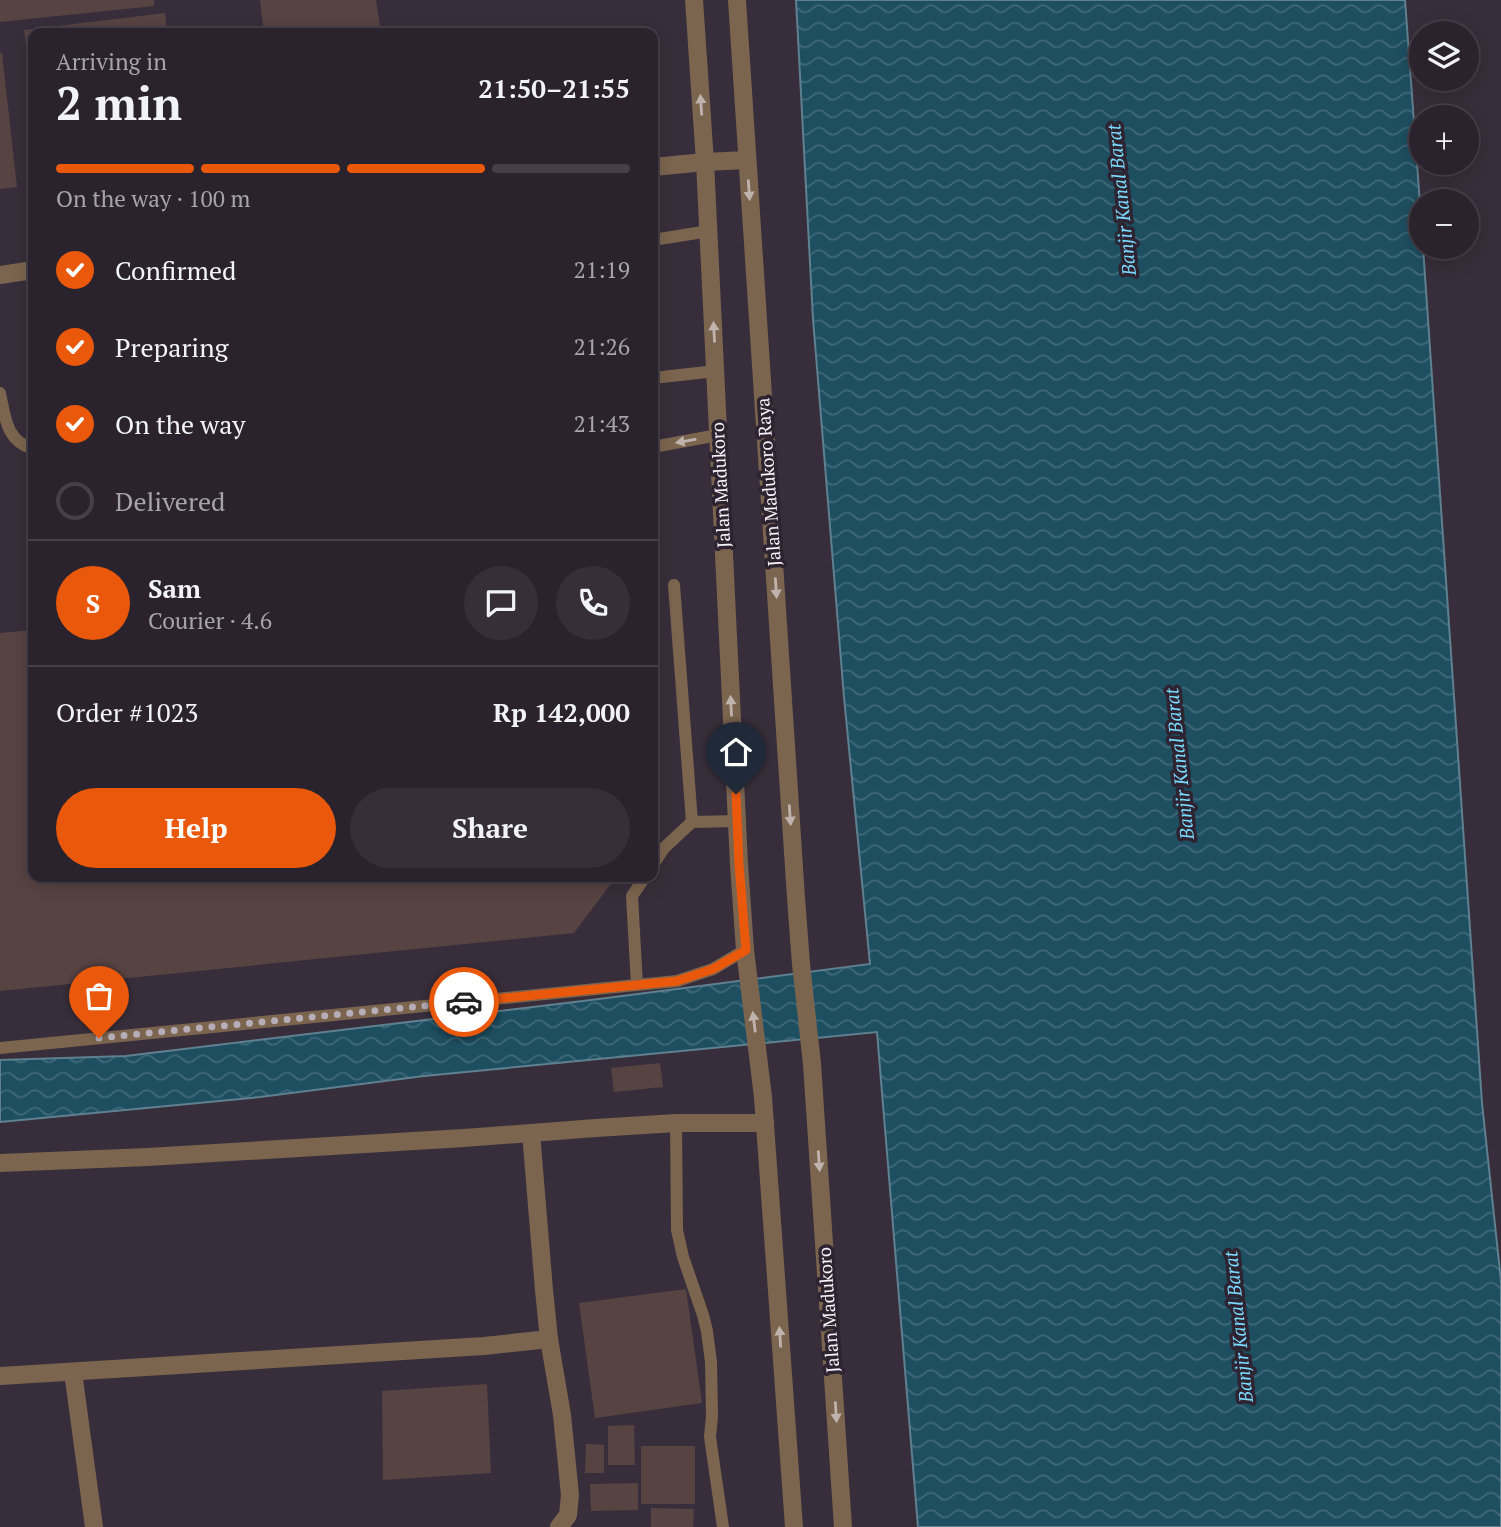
<!DOCTYPE html>
<meta charset="utf-8">
<style>
body{margin:0;font-family:"PT Serif",serif;background:#362f38;color:#f1f3f6;height:100vh;display:flex;flex-direction:column;font-size:26px;white-space:nowrap}
*{box-sizing:border-box;margin:0}
p{font-size:23px;color:#a5a4a9}
.icon{flex:none;width:38px;height:38px;fill:none;stroke:currentColor;stroke-width:2;stroke-linecap:round;stroke-linejoin:round}
.map{position:relative;flex:1;overflow:hidden}
.side{position:absolute;left:28px;top:28px;width:630px;height:854px;display:flex;flex-direction:column;background:#2a222c;border-radius:14px;box-shadow:0 4px 18px #0003,0 0 0 2px #463f48}
.side>*{flex:none}
.tools{position:absolute;left:1409px;top:21px;display:grid;gap:14px}
.tools a{display:grid;place-items:center;width:70px;height:70px;border-radius:50%;background:#2a222c;box-shadow:0 4px 18px #0003,0 0 0 2px #463f48;font-size:35px}
.pin{position:absolute;display:grid;place-items:center;width:60px;height:60px;color:#fff;margin:-72px -30px;border-radius:50% 50% 50% 0;rotate:-45deg;box-shadow:0 0 7px #0007}
.pin .icon{rotate:45deg}
.courier{position:absolute;display:grid;place-items:center;width:70px;height:70px;margin:-35px;border:5px solid #ea580c;border-radius:50%;background:#fff;color:#222;box-shadow:0 2px 9px #0007}
.summary em{font-style:normal;font-weight:800}
.summary div{display:flex;flex-direction:column-reverse}
.summary{display:flex;align-items:center;justify-content:space-between;height:119px;padding:0 28px}
h1{font-size:46px;font-weight:800;line-height:52px}
.bar{display:grid;grid-template-columns:repeat(4,1fr);gap:10px 7px;align-content:center;height:84px;padding:0 28px}
.bar i{height:9px;border-radius:5px;background:#463f48}
.bar .active{background:#ea580c}
.bar p{grid-column:span 4}
.line{display:flex;align-items:center;gap:18px;padding:0 28px;border-top:2px solid #463f48}
.line div{flex:1}
.round{display:grid;place-items:center;flex:none;width:74px;height:74px;border-radius:37px;background:#362f38}
ol{padding:0 28px;list-style:none}
li{display:flex;align-items:center;gap:21px;height:77px}
li p{margin-inline-start:auto}
li .icon{padding:7px;border-radius:50%;background:#ea580c;color:#fff;stroke-width:4}
li:last-child{color:#a5a4a9}
li i{width:38px;height:38px;border:4px solid #463f48;border-radius:50%}
.primary-button{display:flex;gap:14px;margin-top:auto;padding:14px 28px}
.primary-button a{flex:1;height:80px;border-radius:42px;background:#ea580c;color:#fff;font-size:28px;font-weight:800;line-height:80px;text-align:center}
.primary-button a+a{background:#362f38;color:#f1f3f6}
.map>svg:first-child{display:block}
.water{fill:url(#water-waves);stroke:#5f808f;stroke-width:2}
.building{fill:#574342}
.lines{fill:none;stroke-linecap:round;stroke-linejoin:round}
.service{stroke:#7c654f;stroke-width:12}
.minor{stroke:#7c654f;stroke-width:18}
.tertiary{stroke:#7c654f;stroke-width:18}
.oneway{fill:#c0b3ae}
.done{stroke:#b5adb8;stroke-width:7;stroke-dasharray:0 12.6}
.route{stroke:#ea580c;stroke-width:9}
.labels{text-anchor:middle;stroke-width:7;stroke-linejoin:round;paint-order:stroke}
.street-label{font-size:18px;fill:#f8f2fb;stroke:#2e2431}
.water-label{font-size:19px;font-style:italic;fill:#7bdaff;stroke:#2e2431}
</style>
<div class="map">
<svg width="1501" height="1527" viewBox="0 0 1501 1527">
<defs>
<pattern id="water-waves" width="16" height="10" patternUnits="userSpaceOnUse" patternTransform="scale(1.75)"><rect width="16" height="10" fill="#1e4f61"/><path d="M0 5q4-4 8 0t8 0" fill="none" stroke="#3f6979"/></pattern>
</defs>
<rect width="100%" height="100%" fill="#382e3b"/>
<path class="water" d="M796,0H1405L1421,218V247H1423L1482,1103L1501,1281V1527H918L877,1032L424,1076L260,1097L0,1122V1060L126,1056L591,1000L870,964L844,697L813,319Z"/>
<g class="building">
<path d="M0,0H154V6L0,22Z"/>
<path d="M260,0H376L381,33H264Z"/>
<path d="M165,13L167,33H33V85L31,86L24,30Z"/>
<path d="M0,53H2L17,187L0,189Z"/>
<path d="M33,630V877H616L574,933L0,991V633Z"/>
<path d="M660,1063L663,1087L614,1092L611,1068Z"/>
<path d="M686,1289L702,1403L595,1418L579,1303Z"/>
<path d="M487,1384L491,1473L383,1480L382,1391Z"/>
<path d="M634,1425L635,1465H608V1426Z"/>
<path d="M586,1444L604,1445V1473H585Z"/>
<rect x="641" y="1446" width="54" height="58"/>
<path d="M638,1483V1510L591,1511L590,1484Z"/>
<path d="M651,1508L694,1509L693,1527H651Z"/>
</g>
<g class="lines">
<g class="service">
<path d="M653,240L709,231"/>
<path d="M653,378L716,371"/>
<path d="M0,393C5,417 6,441 33,449"/>
<path d="M653,447L718,435"/>
<path d="M674,585L692,822L737,821"/>
<path d="M653,865L664,848L692,822"/>
<path d="M637,985L632,896L645,877"/>
<path d="M0,1048L677,981L713,969L745,950"/>
<path d="M676,1123L677,1230L683,1257L703,1315L707,1331L711,1362L712,1416L710,1437L723,1527"/>
</g>
<g class="minor">
<path d="M653,167L705,162"/>
<path d="M0,275L33,270"/>
<path d="M0,1163L148,1157L464,1138L596,1128L676,1123H765"/>
<path d="M549,1339L562,1415L570,1495L568,1515L559,1527"/>
<path d="M73,1372L94,1527"/>
<path d="M0,1376L484,1346L549,1339L544,1290L531,1133"/>
</g>
<g class="tertiary">
<path d="M694,0L705,162L739,864L745,950L763,1097L794,1527"/>
<path d="M737,0L796,898L801,964L812,1064L843,1527"/>
<path d="M705,162L747,160"/>
</g>
</g>
<defs><path id="oneway-solid" d="M-6-.8H1V-3.2L6.5 0L1 3.2V.8H-6Z" transform="scale(1.75)"/></defs>
<g class="oneway">
<use href="#oneway-solid" transform="translate(701 105) rotate(-94)"/>
<use href="#oneway-solid" transform="translate(749 190) rotate(86)"/>
<use href="#oneway-solid" transform="translate(714 332) rotate(-93)"/>
<use href="#oneway-solid" transform="translate(686 441) rotate(170)"/>
<use href="#oneway-solid" transform="translate(776 588) rotate(86)"/>
<use href="#oneway-solid" transform="translate(731 706) rotate(-93)"/>
<use href="#oneway-solid" transform="translate(790 815) rotate(86)"/>
<use href="#oneway-solid" transform="translate(754 1022) rotate(-97)"/>
<use href="#oneway-solid" transform="translate(819 1161) rotate(86)"/>
<use href="#oneway-solid" transform="translate(780 1337) rotate(-94)"/>
<use href="#oneway-solid" transform="translate(836 1412) rotate(86)"/>
</g>
<g class="lines">
<path class="done" d="M99,1038L464,1002"/>
<path class="route" d="M464,1002L677,981L713,969L746,950L739,864L736,794"/>
</g>
<g class="labels">
<g class="street-label">
<text transform="translate(769 482) rotate(-94)" y="6">Jalan Madukoro Raya</text>
<text transform="translate(721 485) rotate(-93)" y="6">Jalan Madukoro</text>
<text transform="translate(829 1310) rotate(-94)" y="6">Jalan Madukoro</text>
</g>
<g class="water-label">
<text transform="translate(1121 200) rotate(-96)" y="7">Banjir Kanal Barat</text>
<text transform="translate(1179 764) rotate(-96)" y="7">Banjir Kanal Barat</text>
<text transform="translate(1238 1327) rotate(-96)" y="7">Banjir Kanal Barat</text>
</g>
</g>
</svg>
<div class="tools">
<a><svg class="icon" aria-label="layers" viewBox="0 0 24 24"><path d="M12 4l9 5-9 5-9-5zM3 14l9 5 9-5"/></svg></a>
<a>+</a>
<a>−</a>
</div>
<div class="pin" style="left:99px;top:1038px;background:#ea580c"><svg class="icon" aria-label="bag" viewBox="0 0 24 24"><path d="M5 8h14l-1 12H6zM9 8a3 3 0 0 1 6 0"/></svg></div>
<div class="pin" style="left:736px;top:794px;background:#1f2937"><svg class="icon" aria-label="home" viewBox="0 0 24 24"><path d="M3 11l9-7 9 7M6 9v11h12V9"/></svg></div>
<div class="courier" style="left:464px;top:1002px"><svg class="icon" aria-label="car" viewBox="0 0 24 24"><path d="M5 17H2v-5l4-1 3-4h7l3 4 3 1v5h-3M9 17h6M6 11h13"/><circle cx="7" cy="17" r="2"/><circle cx="17" cy="17" r="2"/></svg></div>
<section class="side">
<div class="summary"><div><h1>2 min</h1><p>Arriving in</p></div><em>21:50–21:55</em></div>
<div class="bar"><i class="active"></i><i class="active"></i><i class="active"></i><i></i><p>On the way · 100 m</p></div>
<ol>
<li><svg class="icon" aria-label="check" viewBox="0 0 24 24"><path d="M5 12l5 5 9-10"/></svg>Confirmed<p>21:19</p></li>
<li><svg class="icon" aria-label="check" viewBox="0 0 24 24"><path d="M5 12l5 5 9-10"/></svg>Preparing<p>21:26</p></li>
<li><svg class="icon" aria-label="check" viewBox="0 0 24 24"><path d="M5 12l5 5 9-10"/></svg>On the way<p>21:43</p></li>
<li><i></i>Delivered</li>
</ol>
<div class="line" style="height:126px"><b class="round" style="background:#ea580c;color:#fff">S</b><div><b>Sam</b><p>Courier · 4.6</p></div><a class="round"><svg class="icon" aria-label="chat" viewBox="0 0 24 24"><path d="M4 5h16v11H9l-5 4z"/></svg></a><a class="round"><svg class="icon" aria-label="phone" viewBox="0 0 24 24"><path d="M5 4h4l2 5-3 2q2 4 5 5l2-3 5 2v4C11 20 4 13 5 4z"/></svg></a></div>
<div class="line" style="height:91px"><div>Order #1023</div><b>Rp 142,000</b></div>
<div class="primary-button"><a>Help</a><a>Share</a></div>
</section>
</div>
